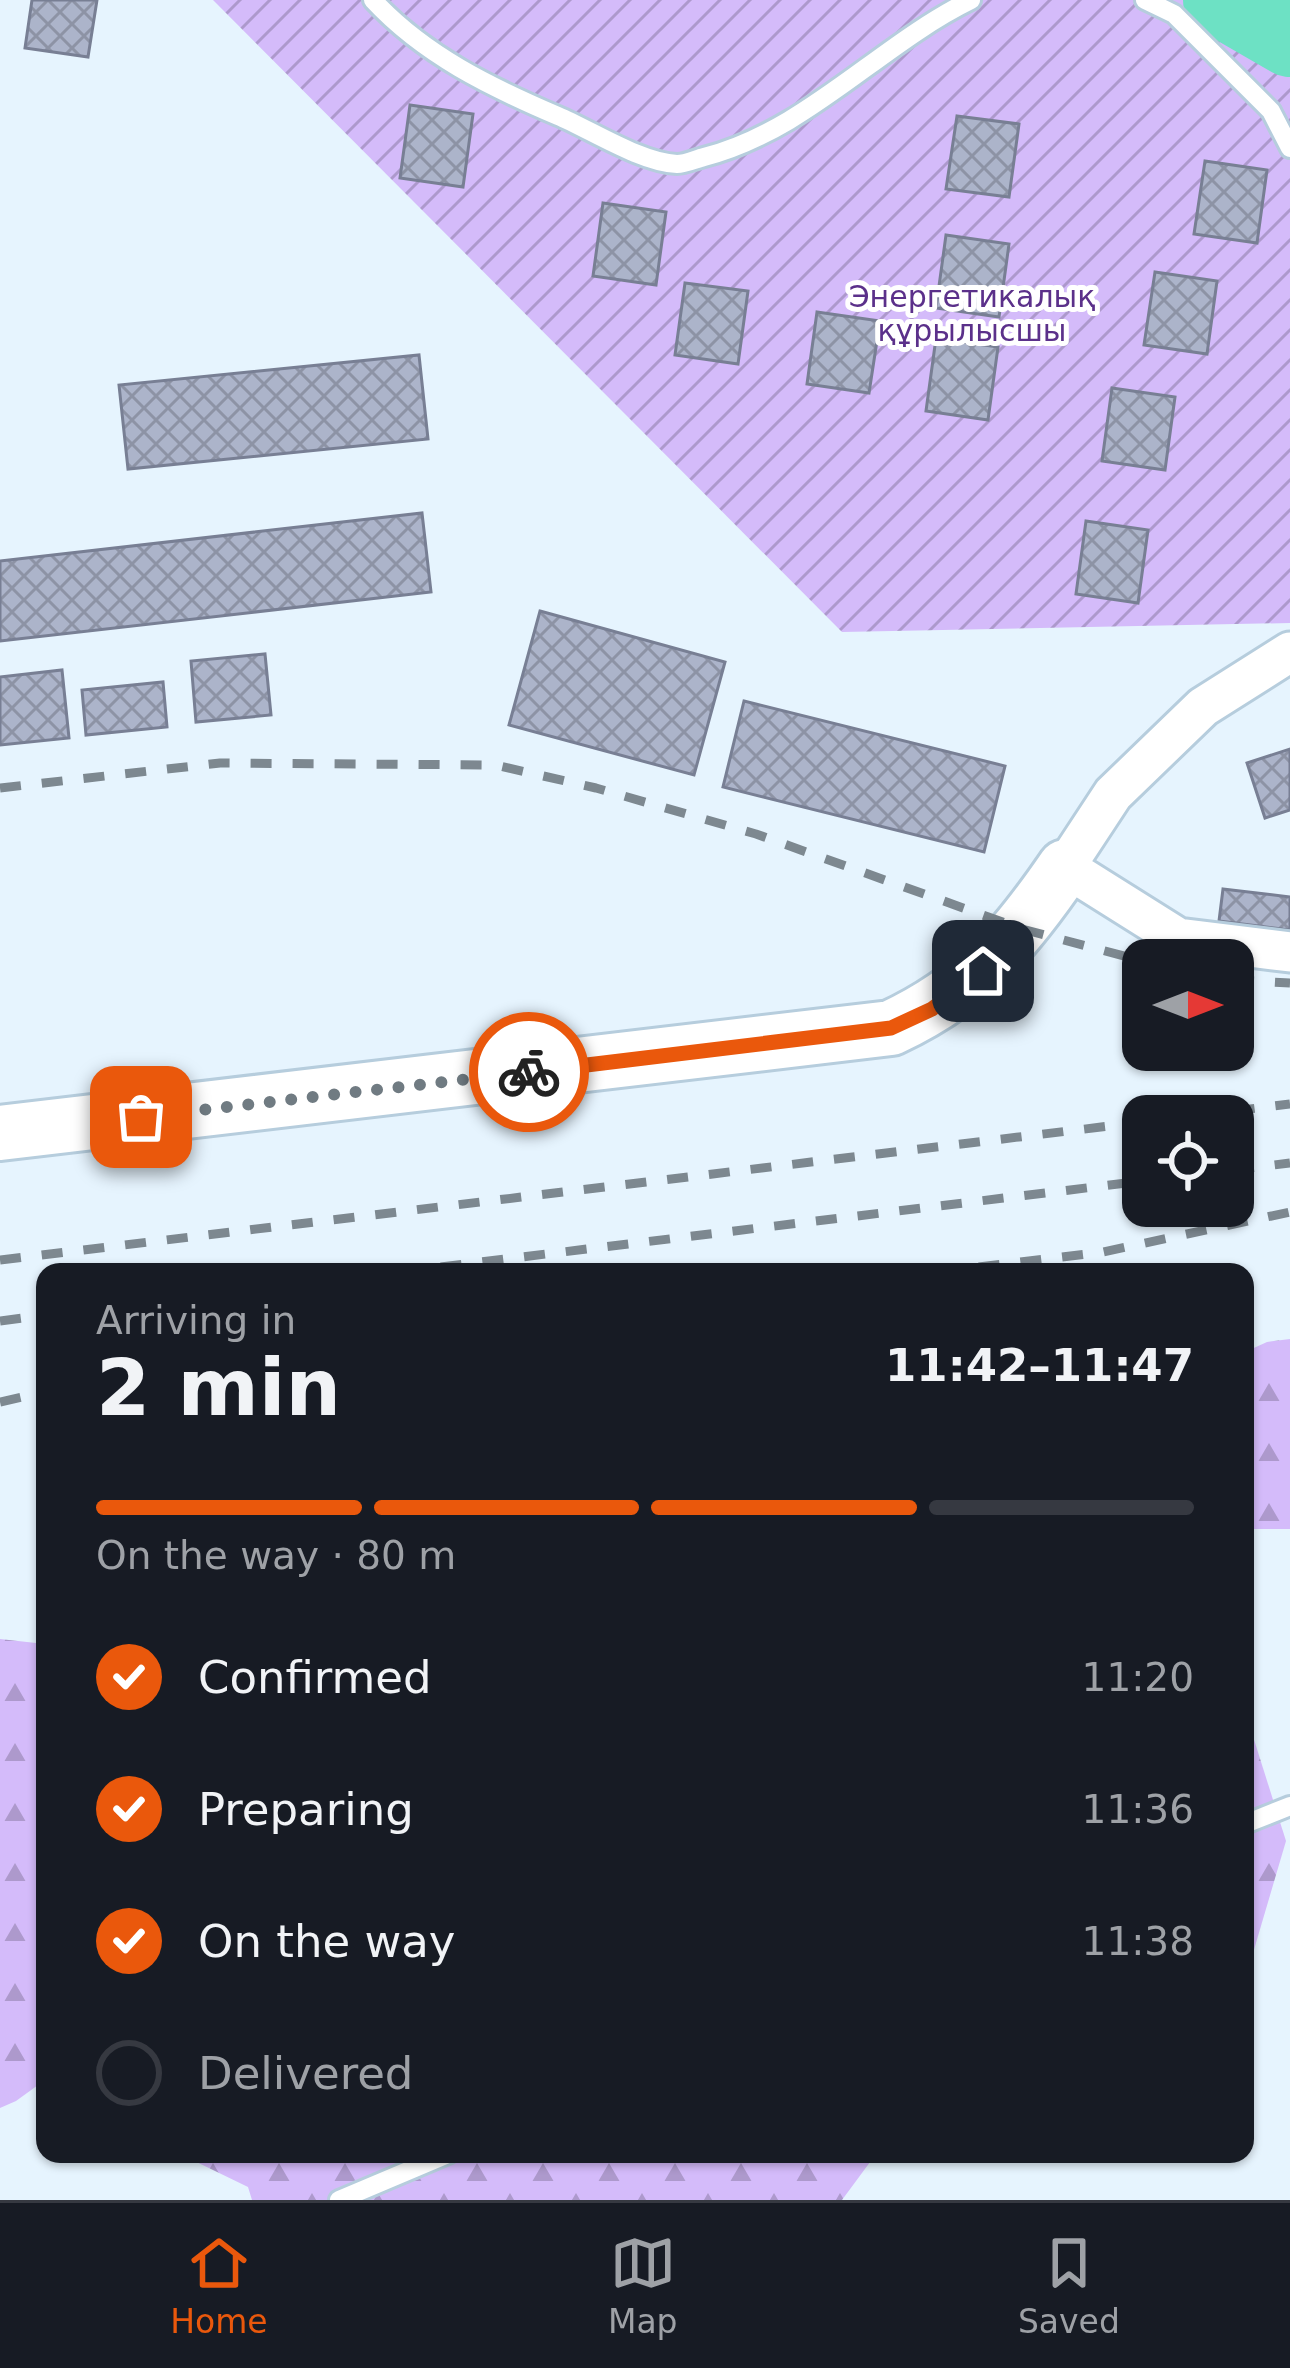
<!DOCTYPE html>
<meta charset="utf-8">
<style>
body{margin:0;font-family:"DejaVu Sans",sans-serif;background:#20242c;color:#f1f3f6;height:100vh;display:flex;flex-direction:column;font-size:45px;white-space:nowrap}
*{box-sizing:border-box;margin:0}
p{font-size:39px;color:#9ea1a6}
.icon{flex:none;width:66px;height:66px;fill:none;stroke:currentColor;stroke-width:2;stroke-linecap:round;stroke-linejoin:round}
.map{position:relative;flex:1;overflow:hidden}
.side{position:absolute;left:36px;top:1263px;width:1218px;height:900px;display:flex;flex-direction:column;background:#171b24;border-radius:24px;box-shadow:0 3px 9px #0004}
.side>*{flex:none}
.needle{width:78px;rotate:90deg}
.buttons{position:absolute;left:1122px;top:939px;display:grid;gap:24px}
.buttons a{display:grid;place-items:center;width:132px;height:132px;border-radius:24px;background:#171b24;box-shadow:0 3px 9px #0004;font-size:60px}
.pin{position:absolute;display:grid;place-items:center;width:102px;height:102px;color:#fff;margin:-51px;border-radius:24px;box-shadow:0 6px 18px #0006}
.courier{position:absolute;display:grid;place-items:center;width:120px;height:120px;margin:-60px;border:9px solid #ea580c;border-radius:50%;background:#fff;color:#222;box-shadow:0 3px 15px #0007}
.headline em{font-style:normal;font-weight:800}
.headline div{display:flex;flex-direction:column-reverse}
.headline{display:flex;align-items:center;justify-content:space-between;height:204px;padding:0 60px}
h1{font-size:78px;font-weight:800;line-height:90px}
.bar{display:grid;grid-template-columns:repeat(4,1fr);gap:18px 12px;align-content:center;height:144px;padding:0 60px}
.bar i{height:15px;border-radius:9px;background:#363941}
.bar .current{background:#ea580c}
.bar p{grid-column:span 4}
ol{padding:0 60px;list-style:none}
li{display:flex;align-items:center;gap:36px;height:132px}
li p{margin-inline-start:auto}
li .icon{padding:12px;border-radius:50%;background:#ea580c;color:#fff;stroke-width:4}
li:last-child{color:#9ea1a6}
li i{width:66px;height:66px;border:6px solid #363941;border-radius:50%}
.menu{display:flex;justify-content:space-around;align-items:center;height:168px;border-top:3px solid #363941;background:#171b24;font-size:33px;color:#9ea1a6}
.menu a{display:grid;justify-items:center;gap:6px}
.menu .current{color:#ea580c}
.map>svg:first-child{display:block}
.forest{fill:url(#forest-firs)}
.garden{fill:url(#garden-furrows)}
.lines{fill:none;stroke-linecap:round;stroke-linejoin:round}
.river{stroke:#6de1c4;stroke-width:72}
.building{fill:url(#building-cross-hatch);stroke:#787f94;stroke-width:3}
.lane-casing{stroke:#b6cddd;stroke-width:24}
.street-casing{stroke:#b6cddd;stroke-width:45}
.secondary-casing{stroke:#b6cddd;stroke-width:60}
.lane{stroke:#fff;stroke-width:18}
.street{stroke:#fff;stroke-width:39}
.secondary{stroke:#fff;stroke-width:54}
.rail{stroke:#7d8890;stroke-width:9;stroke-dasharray:21 21;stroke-linecap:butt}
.done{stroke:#707b82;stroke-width:12;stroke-dasharray:0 21.6}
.route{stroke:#ea580c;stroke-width:15}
.labels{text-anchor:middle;stroke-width:10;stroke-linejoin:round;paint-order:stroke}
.park-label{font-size:30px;fill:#5b308a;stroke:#fff}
</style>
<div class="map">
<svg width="1290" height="2200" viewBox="0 0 1290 2200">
<defs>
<pattern id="forest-firs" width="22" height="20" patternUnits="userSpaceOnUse" patternTransform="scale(3)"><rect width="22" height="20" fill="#d4bbfa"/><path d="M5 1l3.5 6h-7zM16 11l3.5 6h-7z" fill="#ad99cc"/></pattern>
<pattern id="garden-furrows" width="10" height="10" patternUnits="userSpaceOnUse" patternTransform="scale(3)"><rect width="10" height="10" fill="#d4bbfa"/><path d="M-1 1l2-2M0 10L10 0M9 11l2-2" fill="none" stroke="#ad99cc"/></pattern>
<pattern id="building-cross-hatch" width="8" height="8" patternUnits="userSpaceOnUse" patternTransform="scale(3)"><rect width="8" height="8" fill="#acb4ca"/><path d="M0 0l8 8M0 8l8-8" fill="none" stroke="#8d93a5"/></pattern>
</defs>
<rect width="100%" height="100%" fill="#e6f4fe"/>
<g class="forest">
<path d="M1290,1339V1529H1248L1245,1524V1352L1267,1342Z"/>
<path d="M0,1639L45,1644V2080L16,2101L0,2108Z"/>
<path d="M1245,1711L1286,1841L1248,1970L1245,1971Z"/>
<path d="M180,2154H876L842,2200H252L248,2187Z"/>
</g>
<path class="garden" d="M213,0H1290V623L842,632Z"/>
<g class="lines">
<path class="river" d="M1219,0L1290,41"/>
</g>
<g class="building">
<path d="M32,0H97L88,57L25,48Z"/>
<path d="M410,105L473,114L463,187L400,178Z"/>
<path d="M957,116L1019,124L1009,197L946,189Z"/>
<path d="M1205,161L1267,170L1257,243L1194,234Z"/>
<path d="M603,203L666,212L656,285L593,276Z"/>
<path d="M946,235L1009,244L999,317L936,308Z"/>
<path d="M1155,272L1217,281L1207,354L1144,345Z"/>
<path d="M685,283L748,291L738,364L675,355Z"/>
<path d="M817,312L880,321L869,393L807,384Z"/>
<path d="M936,338L998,347L988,420L926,411Z"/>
<path d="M419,355L428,439L128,469L119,385Z"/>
<path d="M1112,388L1175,397L1165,470L1102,461Z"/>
<path d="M422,513L431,592L0,641V561Z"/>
<path d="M1086,521L1148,530L1138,603L1076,594Z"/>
<path d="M540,611L725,662L694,775L509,725Z"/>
<path d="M265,654L271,715L196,722L191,661Z"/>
<path d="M62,670L69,738L0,745V677Z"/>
<path d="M163,682L167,727L86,735L82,690Z"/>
<path d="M744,701L1005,766L984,852L723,787Z"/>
<path d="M1290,749V810L1265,818L1247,763Z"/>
<path d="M1223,889L1290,897V930L1219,921Z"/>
</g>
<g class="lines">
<g class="lane-casing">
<g id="lane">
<path d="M373,0C424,55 490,87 558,116C591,130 642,163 677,164C685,164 696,159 704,157C806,131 879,45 971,0"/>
<path d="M1145,0L1174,14L1271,111L1290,148"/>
<path d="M1245,1824L1290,1806"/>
<path d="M339,2200L448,2154"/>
</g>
</g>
<g class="street-casing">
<path id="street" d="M1290,652L1203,707L1113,794L1065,867L1178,938L1290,952"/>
</g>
<g class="secondary-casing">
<path id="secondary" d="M0,1133L891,1028C973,990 1015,940 1065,867"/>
</g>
<use href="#lane" class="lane"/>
<use href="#street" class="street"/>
<use href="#secondary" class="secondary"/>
<g class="rail">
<path d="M0,788L220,763L495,765L596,788L756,834L1022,929L1143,961"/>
<path d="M1233,980L1290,983"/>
<path d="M1192,1116L1290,1104"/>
<path d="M1233,1170L1290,1163"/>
<path d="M0,1260L1143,1122"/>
<path d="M399,1272L1143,1181"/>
<path d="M937,1272L1103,1252L1290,1212"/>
<path d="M0,1321L45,1315"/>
<path d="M0,1402L45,1392"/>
</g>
</g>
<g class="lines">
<path class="done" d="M141,1117L529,1072"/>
<path class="route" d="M529,1072L891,1028L932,1009L983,971"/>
</g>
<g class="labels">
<g class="park-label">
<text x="972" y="307">Энергетикалық<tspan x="972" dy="34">құрылысшы</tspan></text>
</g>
</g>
</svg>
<div class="buttons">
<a><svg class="needle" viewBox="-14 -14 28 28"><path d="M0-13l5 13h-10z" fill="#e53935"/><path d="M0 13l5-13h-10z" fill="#9ea1a6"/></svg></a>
<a><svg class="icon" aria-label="locate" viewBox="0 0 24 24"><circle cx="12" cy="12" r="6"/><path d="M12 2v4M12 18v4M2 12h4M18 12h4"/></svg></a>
</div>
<div class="pin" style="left:141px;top:1117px;background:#ea580c"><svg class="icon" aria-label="bag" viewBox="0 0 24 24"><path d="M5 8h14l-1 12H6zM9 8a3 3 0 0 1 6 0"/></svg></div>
<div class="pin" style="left:983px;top:971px;background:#1f2937"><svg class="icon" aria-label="home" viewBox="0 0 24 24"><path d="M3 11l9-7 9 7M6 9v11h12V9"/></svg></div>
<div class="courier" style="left:529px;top:1072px"><svg class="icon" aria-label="bike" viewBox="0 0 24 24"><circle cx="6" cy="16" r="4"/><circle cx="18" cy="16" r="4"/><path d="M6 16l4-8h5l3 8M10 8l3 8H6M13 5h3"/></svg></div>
<section class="side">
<div class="headline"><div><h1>2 min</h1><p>Arriving in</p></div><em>11:42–11:47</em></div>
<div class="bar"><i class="current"></i><i class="current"></i><i class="current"></i><i></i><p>On the way · 80 m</p></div>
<ol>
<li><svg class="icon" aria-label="check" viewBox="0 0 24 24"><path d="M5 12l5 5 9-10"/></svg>Confirmed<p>11:20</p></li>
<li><svg class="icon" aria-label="check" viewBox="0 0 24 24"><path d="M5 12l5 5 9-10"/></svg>Preparing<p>11:36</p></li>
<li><svg class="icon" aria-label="check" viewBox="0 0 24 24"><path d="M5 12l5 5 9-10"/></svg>On the way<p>11:38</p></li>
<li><i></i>Delivered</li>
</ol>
</section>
</div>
<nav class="menu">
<a class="current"><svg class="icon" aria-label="home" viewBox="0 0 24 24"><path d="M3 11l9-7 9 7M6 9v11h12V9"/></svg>Home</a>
<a><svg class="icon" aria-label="map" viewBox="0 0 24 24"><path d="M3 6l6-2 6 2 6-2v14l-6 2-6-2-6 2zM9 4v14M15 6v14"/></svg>Map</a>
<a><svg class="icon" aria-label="saved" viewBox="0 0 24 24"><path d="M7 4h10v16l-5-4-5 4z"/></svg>Saved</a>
</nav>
